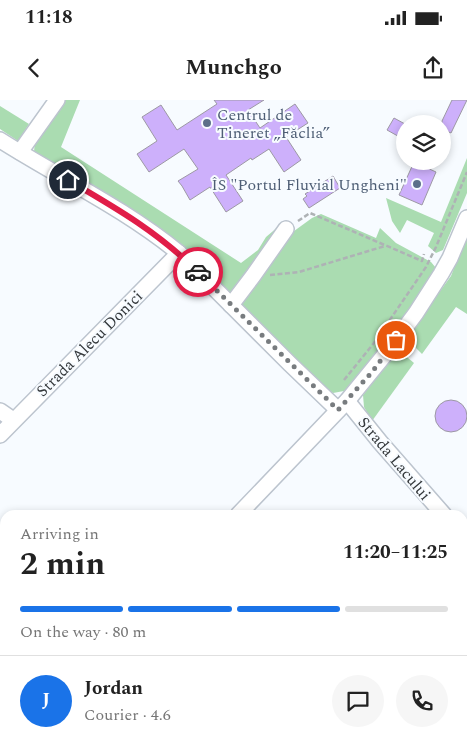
<!DOCTYPE html>
<meta charset="utf-8">
<style>
body{margin:0;font-family:Spectral,serif;background:#f6f6f6;color:#222;height:100vh;display:flex;flex-direction:column;font-size:19px;white-space:nowrap}
*{box-sizing:border-box;margin:0}
p{font-size:16px;color:#767676}
.icon{flex:none;width:28px;height:28px;fill:none;stroke:currentColor;stroke-width:2;stroke-linecap:round;stroke-linejoin:round}
.map{position:relative;flex:1;overflow:hidden}
.side{position:absolute;left:0px;top:410px;width:468px;height:246px;display:flex;flex-direction:column;background:#fff;border-radius:15px 15px 0 0;box-shadow:0 2px 8px #0003}
.side>*{flex:none}
.fabs{position:absolute;left:396px;top:15px;display:grid;gap:10px}
.fabs a{display:grid;place-items:center;width:55px;height:55px;border-radius:50%;background:#fff;box-shadow:0 2px 8px #0003;font-size:25px}
.pin{position:absolute;display:grid;place-items:center;width:42px;height:42px;color:#fff;margin:-21px;border:2px solid #fff;border-radius:50%;box-shadow:0 1px 5px #0007}
.courier{position:absolute;display:grid;place-items:center;width:50px;height:50px;margin:-25px;border:4px solid #e11d48;border-radius:50%;background:#fff;color:#222;box-shadow:0 1px 6px #0007}
.summary em{font-style:normal;font-weight:700}
.summary div{display:flex;flex-direction:column-reverse}
.summary{display:flex;align-items:center;justify-content:space-between;height:85px;padding:0 20px}
h1{font-size:32px;font-weight:700;line-height:38px}
.bar{display:grid;grid-template-columns:repeat(4,1fr);gap:8px 5px;align-content:center;height:60px;padding:0 20px}
.bar i{height:6px;border-radius:4px;background:#e0e0e0}
.bar .current{background:#1a73e8}
.bar p{grid-column:span 4}
.line{display:flex;align-items:center;gap:12px;padding:0 20px;border-top:1px solid #e0e0e0}
.line div{flex:1}
.round{display:grid;place-items:center;flex:none;width:52px;height:52px;border-radius:26px;background:#f6f6f6}
.status{display:flex;justify-content:space-between;align-items:center;height:35px;padding:0 25px;background:#fff;direction:ltr}
.status svg{height:14px;fill:currentColor}
header{display:flex;justify-content:space-between;align-items:center;height:65px;padding:0 20px;background:#fff;font-size:22px;font-weight:700}
.map>svg:first-child{display:block}
.green{fill:#aadcb1}
.building{fill:#cdb0fb;stroke:#9d99a4}
.lines{fill:none;stroke-linecap:round;stroke-linejoin:round}
.minor-casing{stroke:#bcc4ce;stroke-width:18}
.path{stroke:#aeb2b5;stroke-width:2.5;stroke-dasharray:5 2.5;stroke-linecap:butt}
.minor{stroke:#fff;stroke-width:15}
.done{stroke:#787c7f;stroke-width:5;stroke-dasharray:0 9}
.route{stroke:#e11d48;stroke-width:6}
.service-dot{fill:#5c6f8a;stroke:#f7fbff;stroke-width:2}
.labels{text-anchor:middle;stroke-width:4;stroke-linejoin:round;paint-order:stroke}
.service-label{font-size:16px;fill:#4e5e75;stroke:#f7fbff;text-anchor:start}
.street-label{font-size:16px;fill:#33373a;stroke:#f7fbff}
</style>
<div class="status"><b>11:18</b><svg viewBox="0 0 49 12"><path d="M0 12V9h3v3zM5 12V6h3v6zM10 12V3h3v9zM15 12V0h3v12zM26 1h20v11H26zM47 4h2v5h-2z"/></svg></div>
<header><svg class="icon" aria-label="back" viewBox="0 0 24 24"><path d="M15 5l-7 7 7 7"/></svg>Munchgo<svg class="icon" aria-label="share" viewBox="0 0 24 24"><path d="M12 15V3M7 8l5-5 5 5M5 13v7h14v-7"/></svg></header>
<div class="map">
<svg width="467" height="656" viewBox="0 0 467 656">
<rect width="100%" height="100%" fill="#f7fbff"/>
<g class="green">
<path d="M64,0H80L61,47L241,163L258,150L266,137L279,126L278,135L231,194L197,162L137,113L34,52L35,40Z"/>
<path d="M0,6L29,24L18,41L0,29Z"/>
<path d="M467,58V93L443,150L436,153L428,146L434,133L407,120L400,133L392,121L386,98L441,122Z"/>
<path d="M321,114L376,138L380,128L396,143L431,162L436,168L408,211L357,280L344,291L333,293L329,291L240,208L244,193L290,134L312,118Z"/>
<path d="M467,135V214L456,207L422,254L406,238L451,176Z"/>
<path d="M396,252L402,253L414,263L372,321L364,307L363,295Z"/>
</g>
<g class="building">
<path d="M214,0H264L248,10L260,28L295,4L308,23L286,37L301,60L284,72L269,49L252,60L251,58L226,75L243,101L226,112L210,87L190,100L182,86L178,81L198,69L184,49L149,72L137,54L157,41L142,17L161,5L177,30L217,4Z"/>
<path d="M452,0H467L451,33L442,29V21Z"/>
<path d="M394,18L405,24V40L387,30Z"/>
<path d="M414,62L436,72L422,105L399,95Z"/>
<path d="M333,76L340,88L309,108L303,99L307,96L305,94Z"/>
<circle cx="451" cy="316" r="16"/>
</g>
<g class="lines">
<g class="minor-casing">
<g id="minor">
<path d="M0,40C60,78 124,108 179,153L290,264L338,310"/>
<path d="M20,52L57,0"/>
<path d="M231,205L253,176L286,129"/>
<path d="M347,301L380,342L444,415"/>
<path d="M0,311L13,320"/>
<path d="M0,335L179,153"/>
<path d="M238,415L347,301L387,252L416,213L441,174L450,158L467,118"/>
<path d="M462,436L467,441"/>
<path d="M0,502L5,505"/>
<path d="M462,582L467,577"/>
<path d="M9,656L14,651"/>
<path d="M400,656L404,651"/>
</g>
</g>
<g class="path">
<path d="M298,121L310,113L422,161L424,154"/>
<path d="M270,175L299,172L385,146"/>
<path d="M344,280L374,243L426,167L436,147L467,72"/>
</g>
<use href="#minor" class="minor"/>
</g>
<g class="lines">
<path class="done" d="M198,172L338,310L372,272L396,240"/>
<path class="route" d="M68,80C116,108 158,132 198,172"/>
</g>
<g class="service-dot">
<circle cx="207" cy="23" r="5"/>
<circle cx="417" cy="84" r="5"/>
</g>
<g class="labels">
<g class="service-label">
<text x="217" y="20">Centrul de<tspan x="217" dy="18">Tineret „Făclia”</tspan></text>
<text x="407" y="90" text-anchor="end">ÎS "Portul Fluvial Ungheni"</text>
</g>
<g class="street-label">
<text transform="translate(89 243) rotate(-45)" y="6">Strada Alecu Donici</text>
<text transform="translate(395 358) rotate(50)" y="6">Strada Lacului</text>
</g>
</g>
</svg>
<div class="fabs">
<a><svg class="icon" aria-label="layers" viewBox="0 0 24 24"><path d="M12 4l9 5-9 5-9-5zM3 14l9 5 9-5"/></svg></a>
</div>
<div class="pin" style="left:396px;top:240px;background:#ea580c"><svg class="icon" aria-label="bag" viewBox="0 0 24 24"><path d="M5 8h14l-1 12H6zM9 8a3 3 0 0 1 6 0"/></svg></div>
<div class="pin" style="left:68px;top:80px;background:#1f2937"><svg class="icon" aria-label="home" viewBox="0 0 24 24"><path d="M3 11l9-7 9 7M6 9v11h12V9"/></svg></div>
<div class="courier" style="left:198px;top:172px"><svg class="icon" aria-label="car" viewBox="0 0 24 24"><path d="M5 17H2v-5l4-1 3-4h7l3 4 3 1v5h-3M9 17h6M6 11h13"/><circle cx="7" cy="17" r="2"/><circle cx="17" cy="17" r="2"/></svg></div>
<section class="side">
<div class="summary"><div><h1>2 min</h1><p>Arriving in</p></div><em>11:20–11:25</em></div>
<div class="bar"><i class="current"></i><i class="current"></i><i class="current"></i><i></i><p>On the way · 80 m</p></div>
<div class="line" style="height:90px"><b class="round" style="background:#1a73e8;color:#fff">J</b><div><b>Jordan</b><p>Courier · 4.6</p></div><a class="round"><svg class="icon" aria-label="chat" viewBox="0 0 24 24"><path d="M4 5h16v11H9l-5 4z"/></svg></a><a class="round"><svg class="icon" aria-label="phone" viewBox="0 0 24 24"><path d="M5 4h4l2 5-3 2q2 4 5 5l2-3 5 2v4C11 20 4 13 5 4z"/></svg></a></div>
</section>
</div>
